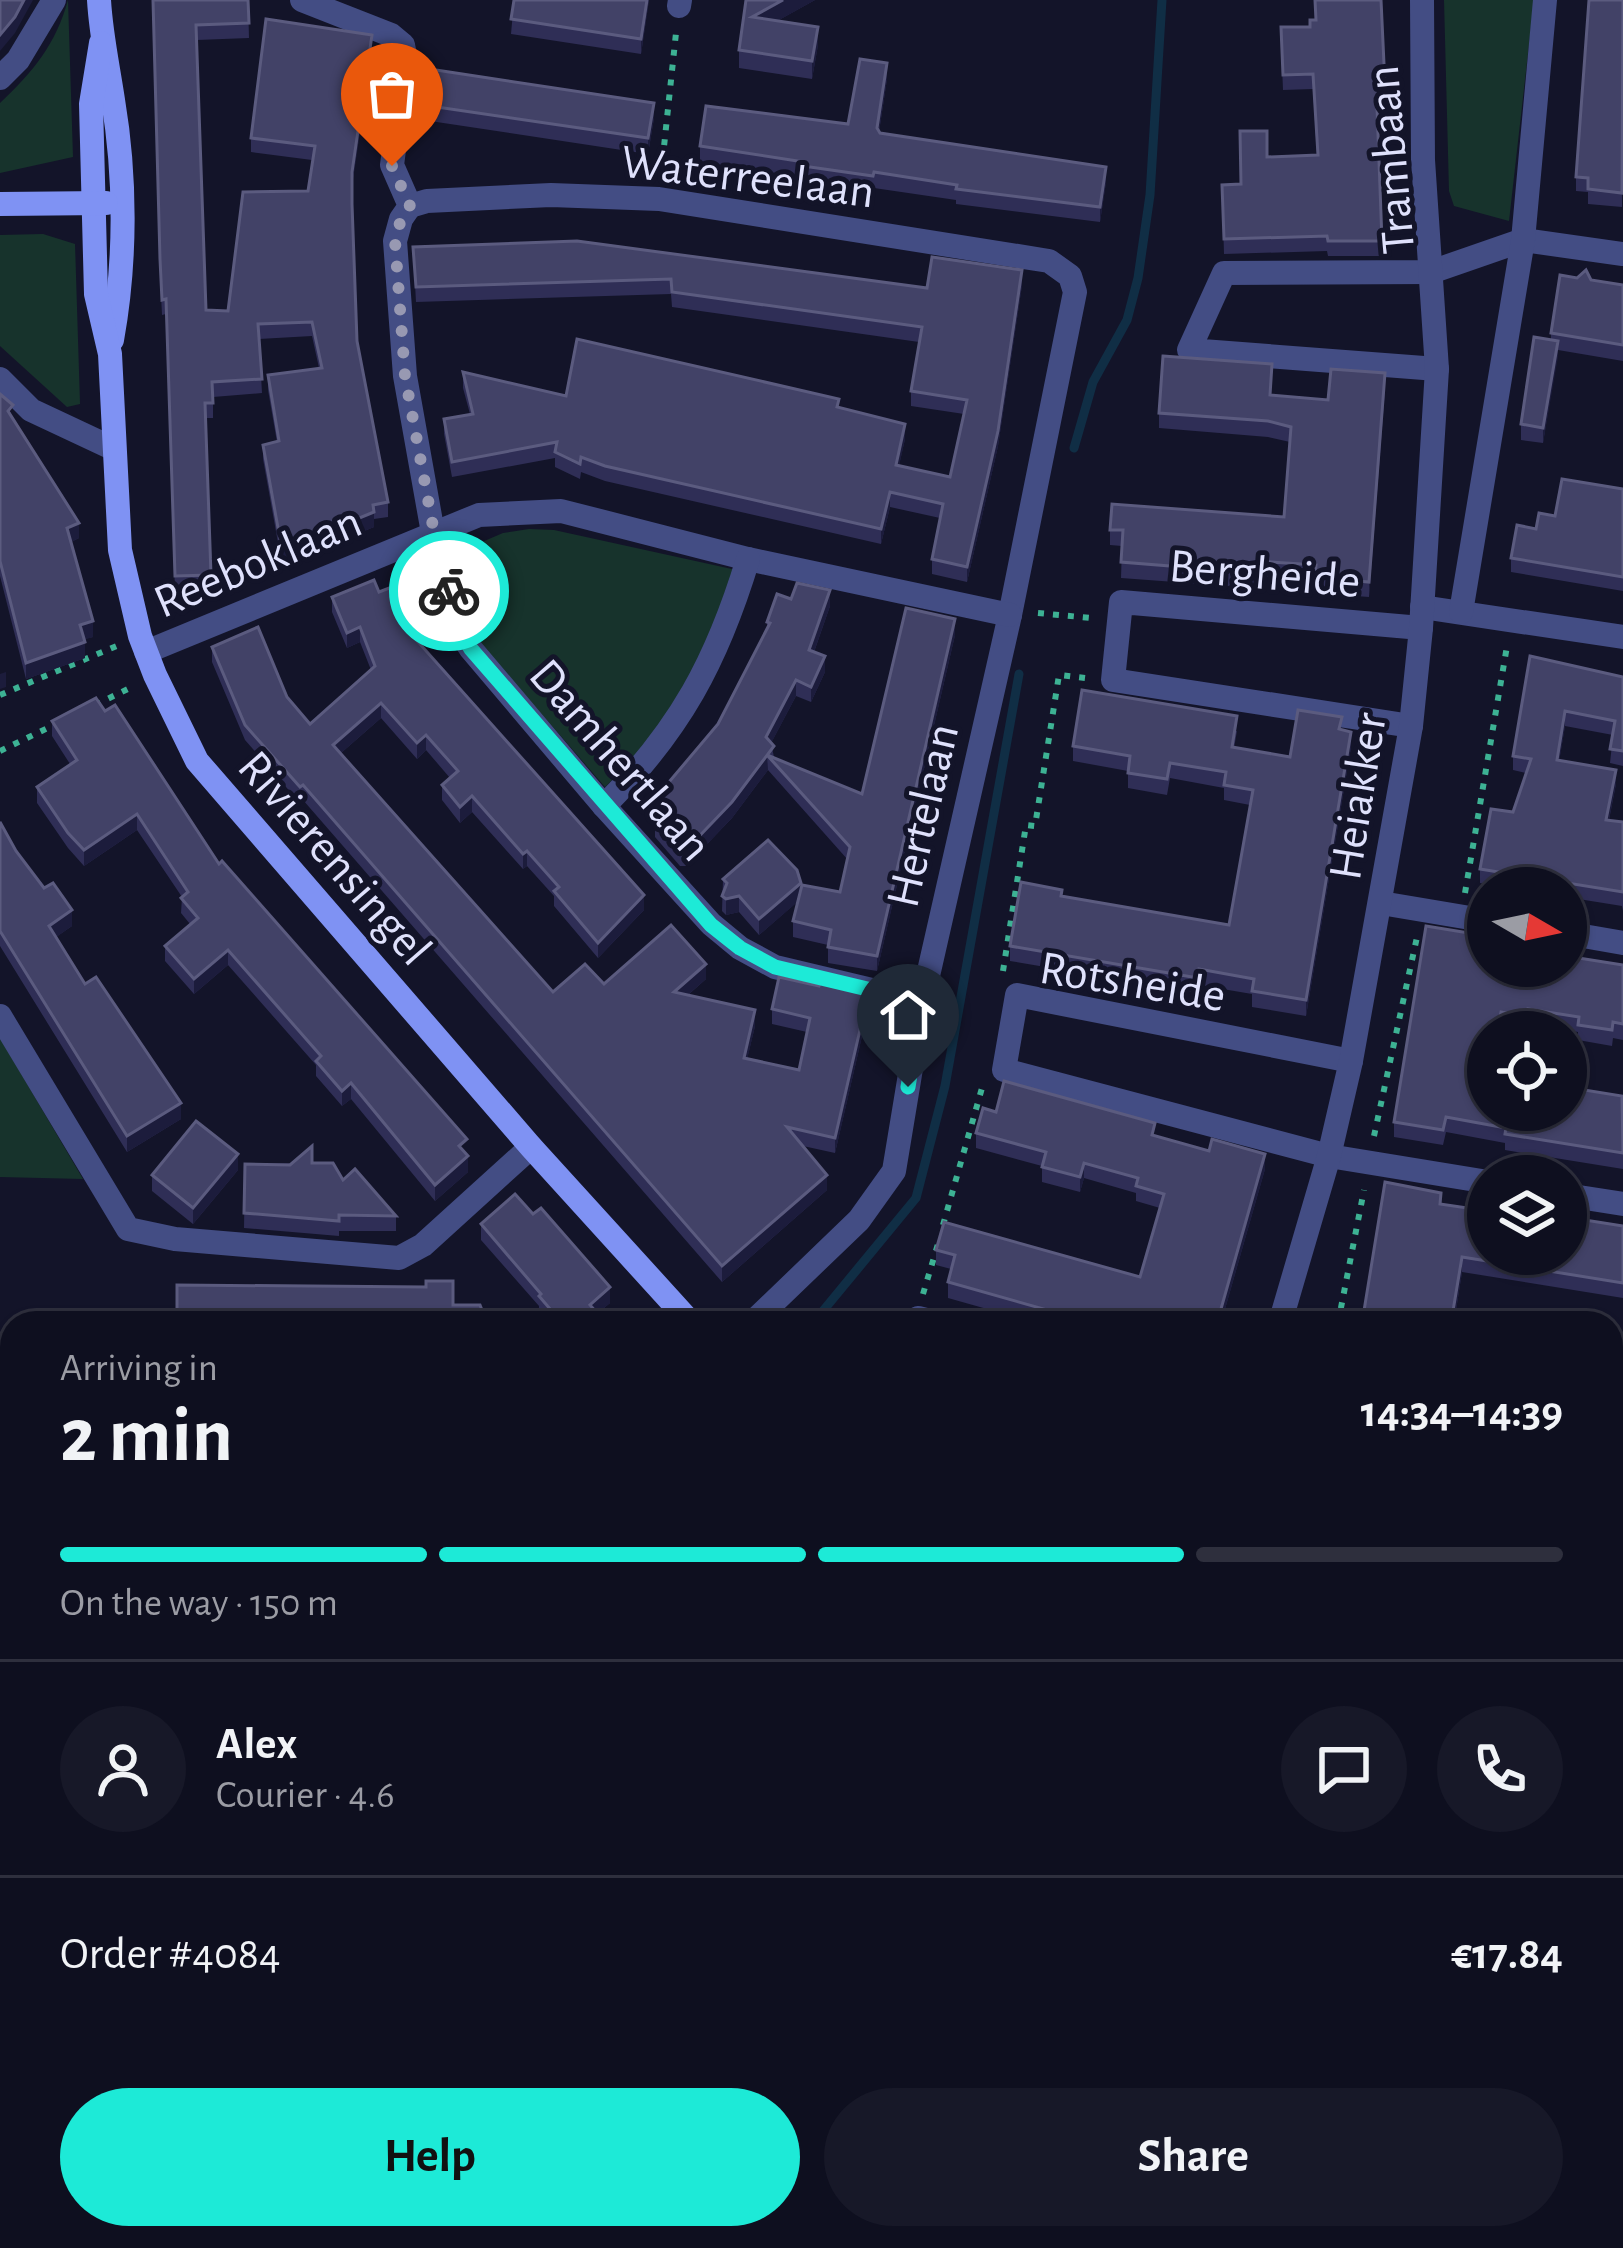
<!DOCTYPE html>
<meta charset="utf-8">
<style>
body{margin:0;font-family:"Alegreya Sans",sans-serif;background:#171828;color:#f1f3f6;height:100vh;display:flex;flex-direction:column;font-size:45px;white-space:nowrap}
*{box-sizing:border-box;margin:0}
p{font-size:39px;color:#9b9ca4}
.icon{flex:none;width:66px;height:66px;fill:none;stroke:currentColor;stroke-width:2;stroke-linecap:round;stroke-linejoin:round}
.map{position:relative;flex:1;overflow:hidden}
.side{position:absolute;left:0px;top:1311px;width:1623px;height:939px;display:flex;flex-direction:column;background:#0e0f1f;border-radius:36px 36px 0 0;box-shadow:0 3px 9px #0004,0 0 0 3px #2e2f3d}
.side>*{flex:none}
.needle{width:78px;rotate:99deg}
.fabs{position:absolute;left:1467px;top:867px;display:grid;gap:24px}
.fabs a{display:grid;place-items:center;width:120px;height:120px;border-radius:50%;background:#0e0f1f;box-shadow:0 3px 9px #0004,0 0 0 3px #2e2f3d;font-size:60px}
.pin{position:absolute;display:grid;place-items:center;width:102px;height:102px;color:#fff;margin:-123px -51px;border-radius:50% 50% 50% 0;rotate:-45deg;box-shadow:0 0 12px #0007}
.pin .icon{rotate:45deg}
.courier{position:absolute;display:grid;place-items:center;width:120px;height:120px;margin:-60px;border:9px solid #1dead7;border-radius:50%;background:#fff;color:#222;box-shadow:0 3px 15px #0007}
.overview em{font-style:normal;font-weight:600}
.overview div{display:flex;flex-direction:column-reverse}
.overview{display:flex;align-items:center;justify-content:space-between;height:204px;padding:0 60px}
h1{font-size:78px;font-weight:600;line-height:90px}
.bar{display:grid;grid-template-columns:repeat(4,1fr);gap:18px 12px;align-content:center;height:144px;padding:0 60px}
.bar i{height:15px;border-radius:9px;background:#2e2f3d}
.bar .on{background:#1dead7}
.bar p{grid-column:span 4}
.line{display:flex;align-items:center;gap:30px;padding:0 60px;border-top:3px solid #2e2f3d}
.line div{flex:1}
.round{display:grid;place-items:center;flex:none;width:126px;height:126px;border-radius:63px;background:#171828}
.button{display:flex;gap:24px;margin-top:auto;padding:24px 60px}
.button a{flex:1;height:138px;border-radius:72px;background:#1dead7;color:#111;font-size:48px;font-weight:600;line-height:138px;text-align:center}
.button a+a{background:#171828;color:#f1f3f6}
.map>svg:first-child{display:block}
.green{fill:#17332c}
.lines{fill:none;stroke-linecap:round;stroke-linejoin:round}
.stream{stroke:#102e45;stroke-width:9}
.path{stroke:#3db294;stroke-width:6;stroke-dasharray:6 9;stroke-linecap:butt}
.street{stroke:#434d84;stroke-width:24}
.secondary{stroke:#7f92f3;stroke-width:24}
.wall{fill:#2f2e56}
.shaded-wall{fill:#1c1c3c}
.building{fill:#424267;stroke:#5b5b7f;stroke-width:3}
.done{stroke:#9899b2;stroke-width:12;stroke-dasharray:0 21.6}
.route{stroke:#1dead7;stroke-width:15}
.labels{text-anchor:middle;stroke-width:10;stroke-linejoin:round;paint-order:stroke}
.street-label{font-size:48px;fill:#dfe1fc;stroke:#131429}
</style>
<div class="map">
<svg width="1623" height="2248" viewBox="0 0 1623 2248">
<rect width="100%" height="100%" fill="#131429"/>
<g class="green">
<path d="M68,0L73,157L0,173V103C33,72 56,44 68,0Z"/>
<path d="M1444,0H1534L1509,221L1454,206L1449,191Z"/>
<path d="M43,234L75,244L80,404L67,407L0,346V235Z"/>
<path d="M529,529L554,530L741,571L712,644L645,747L605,787L461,621L443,598L428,565L503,533Z"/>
<path d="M0,1038L83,1179L0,1177Z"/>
<path d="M663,2238H1146L1149,2248H659Z"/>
</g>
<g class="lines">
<g class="stream">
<path d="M1074,448L1093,382L1127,320L1138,278L1150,195L1162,0"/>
<path d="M813,1323L916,1198L945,1086L1019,674"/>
<path d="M656,2248L660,2238"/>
</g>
<g class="path">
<path d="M661,175L676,33"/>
<path d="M1038,613L1091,618"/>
<path d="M0,695L119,645"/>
<path d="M95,705L132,687"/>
<path d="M0,751L56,724"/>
<path d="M1465,893L1507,646"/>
<path d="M1003,971L1026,825L1035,826L1059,675L1085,678"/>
<path d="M1374,1136L1417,937"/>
<path d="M943,1225L982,1088"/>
<path d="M923,1294L938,1244"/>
<path d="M1338,1323L1364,1190"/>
</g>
<g class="street">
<path d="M302,0L391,35L403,45L406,60L392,165L410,206L401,219L395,241L405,376L433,533L459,631L471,649L604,806L711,924L740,948L775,967L922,1002"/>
<path d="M679,6L680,0"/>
<path d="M0,78L18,60L54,0"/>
<path d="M410,206L427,201L551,195L659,199L1049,261L1070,276L1075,292L1010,615L922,1002L894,1171L859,1220L752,1323"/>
<path d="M1437,369L1189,350L1224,273L1431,272L1523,240L1623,254"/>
<path d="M0,379L31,410L112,448"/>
<path d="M1422,607L1623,637"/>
<path d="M1461,612L1523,240L1545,0"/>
<path d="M146,652L479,515L561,511L748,559L1010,615"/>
<path d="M1411,726L1113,680L1121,602L1421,628"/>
<path d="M604,806C680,730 717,661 748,559"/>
<path d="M1381,903L1488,921"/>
<path d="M1566,933L1623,943"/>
<path d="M0,1016L128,1229L175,1239L399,1258L423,1245L531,1147"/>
<path d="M1351,1061L1017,995L1004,1070L1329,1156L1488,1182"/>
<path d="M1566,1195L1623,1204"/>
<path d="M918,1318L938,1323"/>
<path d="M1280,1323L1329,1156L1351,1061L1411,726L1421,628L1437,369L1423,160L1422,0"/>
<path d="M1611,1468L1623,1470"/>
<path d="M1611,1801L1623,1804"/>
<path d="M1611,1893L1623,1896"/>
<path d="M1188,2238L1191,2247L1203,2248"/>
<path d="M1411,2238L1413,2248"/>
<path d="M1489,2238L1492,2248"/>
<path d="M1255,2248L1306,2238"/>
</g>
<g class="secondary">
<path d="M99,0C101,35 108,66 113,100C126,178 126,262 112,340"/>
<path d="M101,43L91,104L96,294L110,354L120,550L140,636L155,675L197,761L531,1147L691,1323"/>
<path d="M0,204L106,203"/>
<path d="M1611,1840L1623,1841"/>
</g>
</g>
<g class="wall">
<path d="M153,0H248L249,38L197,40L206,310L228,311L308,191L312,160L251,152V138L372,50L352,185L357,341L388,502V517L374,519V527L282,565L263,459V445L277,442L268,390V375L319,368L312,336L259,339L262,393L213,397V418H206L211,590L175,591L166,314L162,315L160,274Z"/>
<path d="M514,0H649L641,54L511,34Z"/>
<path d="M746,0H815L777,21L818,45L812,79L739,68V50Z"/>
<path d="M1623,0L1622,207L1588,204V192L1576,191V177Z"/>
<path d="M1315,20L1386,107V122H1378L1382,256H1328L1327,251L1224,254L1222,185L1241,184L1267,157L1317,155L1313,89L1283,90L1281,42L1310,27Z"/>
<path d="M887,79L879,132L1106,182L1100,222L956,204V200L874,188L873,192L803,181V177L700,162V146L848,124Z"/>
<path d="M430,106L654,118L648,154L430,121Z"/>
<path d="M413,247L927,288L1022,285L998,446L967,582L932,574V559L940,518L890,507L881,544L605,481L581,472L580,479L555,467V458L452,477L444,434V419L470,414L463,388V372L566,396L839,407L905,439L899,465L950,477L964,414L911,406V391L919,342L672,307L671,294L416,302Z"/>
<path d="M1591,280L1623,285V361L1558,350L1543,443L1521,440V424L1551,340V333Z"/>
<path d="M1385,389L1369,597L1315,593V580L1257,576L1256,588L1121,578L1122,546L1110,545V530L1284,517L1290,442L1268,437L1159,428V413L1271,396L1328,400Z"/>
<path d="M0,394L79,538L71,542L93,637L84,639L85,658L26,679L0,576Z"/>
<path d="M1623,489V591L1511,572V558L1536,529L1555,516Z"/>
<path d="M379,592L411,634L644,910L598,958L554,906V896L527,866L523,869L472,812L460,823L442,800V785L450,778L426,750L417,759L381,718L341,753L553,992L604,984L706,979L688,995L755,1026L747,1059L799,1070L807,1032L772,1024V1009L869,1006L835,1153L803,1146L827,1190L722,1282L303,800L300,803L245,740L212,662V647L287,697L310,724L371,670L360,642L347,648L332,612V597Z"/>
<path d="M791,599L830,606L814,652L825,672L811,702L796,696L771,743L774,757L862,794L955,635L877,971L828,963V945L793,937V921L797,902L759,935L739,912L726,915L722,911L723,879L840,892L848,860L768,770L732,818L686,866H680L655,837V822L657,820L653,817V801L718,724L767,629V622Z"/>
<path d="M1530,656L1623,677V766L1610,763L1613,735L1565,726L1559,761L1616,784L1609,820L1623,822V911L1622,906L1566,897V888H1509L1480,883V869L1513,812L1526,773L1513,770V756Z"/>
<path d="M105,711L219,864L467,1154L468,1172L435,1201L351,1099L342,1106L316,1076V1065L228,965L194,994L165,961V946L190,924L181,913L182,897L137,830L84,866L68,848L37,803V787L70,764L52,736V721Z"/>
<path d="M1342,730L1351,747L1306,1016L1252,1007V994L1199,985L1198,993L1010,961V946L1062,897L1229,925L1250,805L1224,800V788L1170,778L1167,795L1128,788V771L1073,761V746L1237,731L1234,748L1290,757Z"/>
<path d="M0,822L16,851L72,926L56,937L85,984L181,1119L127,1152L0,946Z"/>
<path d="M1475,942L1623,965V1040L1613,1038L1612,1046L1578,1040V1032L1528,1024L1527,1032L1501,1028V1032H1488V1110L1623,1102V1169L1505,1150V1143L1446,1132L1443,1145L1394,1137V1122Z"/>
<path d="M996,1112L1155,1136L1265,1169L1221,1323H1037L948,1298V1282L951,1269L936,1265V1250L1140,1277L1160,1208L1136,1201V1193L1084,1178L1080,1192L1042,1182V1166L976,1148V1133Z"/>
<path d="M312,1163L343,1180L396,1216V1231H339V1236L244,1228L245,1164Z"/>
<path d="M238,1170L193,1224L152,1191V1175Z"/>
<path d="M1441,1204L1488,1211L1623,1226V1298L1462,1272L1454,1323Z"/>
<path d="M481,1224L610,1303L598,1313L604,1323H549L539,1312V1306L481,1240Z"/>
<path d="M1611,1357L1623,1359V1431L1611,1429Z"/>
<path d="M1611,1486L1623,1488V1644L1614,1641L1616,1615L1611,1614Z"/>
<path d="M1623,1685V1757L1611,1755V1696L1619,1697Z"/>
<path d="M1611,2150L1617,2160L1623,2158V2218L1611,2220Z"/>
</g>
<g class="shaded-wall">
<path d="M24,0H33L15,33L0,51V35Z"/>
<path d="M647,0H649L641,54V39Z"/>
<path d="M783,0H815L752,35V17Z"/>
<path d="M818,27V45L812,79V61Z"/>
<path d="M372,35V50L352,187V172Z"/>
<path d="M887,63V79L877,144V128Z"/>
<path d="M654,103V118L648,154V138Z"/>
<path d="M1106,167V182L1100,222V207Z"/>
<path d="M1022,270V285L998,446L967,582V567Z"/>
<path d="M1558,341V357L1543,443V428Z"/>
<path d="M1385,373V389L1369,597V582Z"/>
<path d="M905,424V439L896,480V465Z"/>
<path d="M890,492V507L881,544V529Z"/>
<path d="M374,512V527L282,565V550Z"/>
<path d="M79,523V538L67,544V528Z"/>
<path d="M830,590V606L809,666V650Z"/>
<path d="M955,619V635L877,971V956Z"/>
<path d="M93,621V637L80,641V625Z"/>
<path d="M360,627V642L347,648V633Z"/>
<path d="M85,642V658L26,679V663Z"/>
<path d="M825,656V672L811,702V687Z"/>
<path d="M6,672V687L0,689V674Z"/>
<path d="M796,680V696L766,753V737Z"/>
<path d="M381,703V718L333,760V745Z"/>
<path d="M1565,711V726L1557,775V760Z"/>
<path d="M1351,732V747L1306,1016V1000Z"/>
<path d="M426,735V750L417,759V743Z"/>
<path d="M767,755L768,770L732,818L686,866V850Z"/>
<path d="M1616,770V784L1606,834V820Z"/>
<path d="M472,796V812L460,823V807Z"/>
<path d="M137,814V830L84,866V850Z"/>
<path d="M527,851V866L523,869V854Z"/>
<path d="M801,883V899L759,935V919Z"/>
<path d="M644,895V910L598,958V943Z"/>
<path d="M739,896V912L726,915V899Z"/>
<path d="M72,910V926L49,942V926Z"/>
<path d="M228,950V965L194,994V979Z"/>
<path d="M706,964V979L674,1007V992Z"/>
<path d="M869,991V1006L835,1153V1138Z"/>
<path d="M755,1010V1026L744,1073V1058Z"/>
<path d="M351,1083V1099L342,1106V1091Z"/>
<path d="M181,1103V1119L127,1152V1136Z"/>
<path d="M238,1154V1170L193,1224V1208Z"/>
<path d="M1265,1154V1169L1221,1323H1217Z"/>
<path d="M468,1156V1172L435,1201V1185Z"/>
<path d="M1084,1163V1178L1080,1192V1177Z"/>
<path d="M827,1175V1190L722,1282V1266Z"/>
<path d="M1462,1257V1272L1454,1323H1451Z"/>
<path d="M610,1287V1303L590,1320V1305Z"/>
<path d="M1623,1976V1992L1611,1994V1979Z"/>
<path d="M1543,2238H1554L1544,2248H1543Z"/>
</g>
<g class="building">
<path d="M0,0H24L15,17L0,35Z"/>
<path d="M153,0H248L249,23L196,25L206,310L228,311L243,192L308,191L315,146L251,138L266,19L372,35L352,172V204L357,341L388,502L373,505L374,512L282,550L263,445L279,441L268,375L322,368L312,322L258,324L262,379L212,382L213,403H205L211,575L175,576L166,299L162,300L160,259Z"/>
<path d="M514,0H647L641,39L511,19Z"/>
<path d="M746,0H783L752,17L818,27L812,61L739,50Z"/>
<path d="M1315,0H1381L1386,107H1377L1382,241H1328L1327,236L1224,239L1222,185L1241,184L1240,131H1267V157L1318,155L1313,74L1283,75L1281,27H1310V20H1316Z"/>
<path d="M1589,0H1623L1622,193L1588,189V178L1576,177Z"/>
<path d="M860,59L887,63L877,128L880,133L1106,167L1100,207L956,189L957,185L874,172L873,176L803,166L804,162L700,146L706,106L848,124Z"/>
<path d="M436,70L654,103L648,138L430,106Z"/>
<path d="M577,241L927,288L932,257L1022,270L998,431L967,567L932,559L943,504L890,492L881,529L605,466L581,457L580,464L555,452L557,442L452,462L444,419L473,414L463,372L566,396L577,339L839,399L837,407L905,424L896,465L950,477L967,400L911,391L922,327L672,292L671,279L416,287L413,247Z"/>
<path d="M1586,270L1591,280L1623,285V345L1551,333L1560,275L1577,278Z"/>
<path d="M1534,337L1558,341L1543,428L1521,424Z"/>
<path d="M1163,356L1272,364L1270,395L1328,400L1331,369L1385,373L1369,582L1315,577L1316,565L1257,561L1256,573L1121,562L1123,530H1110L1112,504L1284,517L1291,427L1268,421L1159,413Z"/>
<path d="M0,394L13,405L8,411L79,523L67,528L93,621L80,625L85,642L26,663L0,561Z"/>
<path d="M1562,479L1623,489V577L1511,558L1517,525L1536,529L1539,513L1555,516Z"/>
<path d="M374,580L379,592L392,587L411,634L644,895L598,943L554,891L559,887L527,851L523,854L472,796L460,807L442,785L458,771L426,735L417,743L381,703L333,745L553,992L585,964L604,984L671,925L706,964L674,992L755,1010L744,1058L799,1070L810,1018L772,1009L779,977L819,986L821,980L869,991L835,1138L787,1127L827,1175L722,1266L303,785L300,787L245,725L212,647L258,627L287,697L310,724L375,666L360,627L347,633L332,597Z"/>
<path d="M797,583L830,590L809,650L825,656L811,687L796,680L766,737L774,746L732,802L686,850H680L655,822L664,812L653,801L718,724L770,623L767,622L777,594L791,599Z"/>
<path d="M906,608L955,619L877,956L828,947L831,930L793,921L802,885L840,892L850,847L767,755L862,794Z"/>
<path d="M1530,656L1623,677V751L1610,749L1615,721L1565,711L1557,760L1616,770L1606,820L1623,822V892L1480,869L1491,809L1513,812L1531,759L1513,756Z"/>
<path d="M1082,690L1237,716L1232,747L1290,757L1298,710L1342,717L1339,729L1351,732L1306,1000L1252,991L1254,979L1199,969L1198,978L1010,946L1021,882L1062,890L1061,896L1229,925L1253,790L1224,785L1226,772L1170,763L1167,779L1128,773L1130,756L1073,746Z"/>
<path d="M96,698L105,711L115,705L219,864L222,861L467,1139L459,1146L468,1156L435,1185L351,1083L342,1091L316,1061L321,1056L228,950L194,979L165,946L198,918L181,898L188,892L137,814L84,850L68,833L37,787L77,760L52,721Z"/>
<path d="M0,822L16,851L44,888L53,883L72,910L49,926L85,984L96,977L181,1103L127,1136L0,931Z"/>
<path d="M768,840L797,870L801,883L759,919L739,896L726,899L722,896L727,883L723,879Z"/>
<path d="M1426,926L1475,934L1474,942L1488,944V966H1566V956L1623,965V1024L1613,1022L1612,1030L1578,1025L1579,1017L1528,1009L1527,1017L1501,1012L1497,1032H1488V1110H1566V1087L1622,1096L1623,1153L1505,1134L1506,1128L1446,1117L1443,1130L1394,1122Z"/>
<path d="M1004,1081L1155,1123L1152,1135L1209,1151L1212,1139L1265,1154L1217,1323H1139L1102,1314L1099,1323H1093L948,1282L955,1255L936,1250L944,1222L1140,1277L1164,1194L1136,1186L1138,1178L1084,1163L1080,1177L1042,1167L1046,1152L976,1133L983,1108L996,1112Z"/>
<path d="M196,1121L238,1154L193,1208L152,1175Z"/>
<path d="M312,1146V1163H333L343,1180L355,1169L396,1216L339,1215V1221L244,1213L245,1164L290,1165Z"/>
<path d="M1385,1182L1441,1193L1440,1204L1488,1211V1254H1566V1217L1623,1226V1283L1462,1257L1451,1323H1362Z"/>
<path d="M515,1194L533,1214L541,1208L610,1287L590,1305L604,1321L602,1323H562L539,1296L541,1294L481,1224Z"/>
<path d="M426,1281H453V1305H480L487,1323H177V1285L426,1287Z"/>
<path d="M1611,1357L1623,1359V1416L1611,1414Z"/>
<path d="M0,1449H12V2238H264V2248H0Z"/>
<path d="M1611,1486L1623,1488V1629L1614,1627L1618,1601L1611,1600Z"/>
<path d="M1621,1685H1623V1741L1611,1740V1696L1619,1697Z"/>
<path d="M1611,1911L1623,1915V1976L1611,1979Z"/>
<path d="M1615,2149L1617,2160L1623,2158V2202L1611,2204V2150Z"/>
<path d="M473,2238H526V2248H474Z"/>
</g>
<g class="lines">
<path class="done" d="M392,166L410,206L401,219L395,241L405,376L434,532L449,591"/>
<path class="route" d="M449,591L460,631L471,649L711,925L740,948L775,967L922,1002L908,1087"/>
</g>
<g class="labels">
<g class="street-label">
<text transform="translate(1389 160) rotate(-95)" y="17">Trambaan</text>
<text transform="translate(748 175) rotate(7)" y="17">Waterreelaan</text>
<text transform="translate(257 560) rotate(-23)" y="17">Reeboklaan</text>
<text transform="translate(1265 572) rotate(5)" y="17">Bergheide</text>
<text transform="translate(622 759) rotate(49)" y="17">Damhertlaan</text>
<text transform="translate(1356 796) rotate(-81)" y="17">Heiakker</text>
<text transform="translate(921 815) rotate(-77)" y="17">Hertelaan</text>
<text transform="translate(336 857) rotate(49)" y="17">Rivierensingel</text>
<text transform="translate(1133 980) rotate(9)" y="17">Rotsheide</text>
</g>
</g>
</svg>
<div class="fabs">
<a><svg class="needle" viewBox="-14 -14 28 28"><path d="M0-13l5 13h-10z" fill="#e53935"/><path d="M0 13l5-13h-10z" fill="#9b9ca4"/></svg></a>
<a><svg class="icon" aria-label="locate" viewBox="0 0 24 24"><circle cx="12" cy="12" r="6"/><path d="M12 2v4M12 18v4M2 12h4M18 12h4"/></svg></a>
<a><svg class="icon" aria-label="layers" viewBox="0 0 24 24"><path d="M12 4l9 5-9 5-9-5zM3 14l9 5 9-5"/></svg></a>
</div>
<div class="pin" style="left:392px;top:166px;background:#ea580c"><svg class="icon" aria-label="bag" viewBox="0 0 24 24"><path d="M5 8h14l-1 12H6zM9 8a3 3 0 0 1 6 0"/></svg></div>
<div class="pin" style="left:908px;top:1087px;background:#1f2937"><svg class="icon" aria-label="home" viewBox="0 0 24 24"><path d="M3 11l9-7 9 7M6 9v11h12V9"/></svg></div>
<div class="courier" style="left:449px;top:591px"><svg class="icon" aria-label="bike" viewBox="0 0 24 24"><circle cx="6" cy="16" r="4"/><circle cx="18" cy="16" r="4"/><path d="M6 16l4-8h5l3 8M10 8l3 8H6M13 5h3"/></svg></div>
<section class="side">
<div class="overview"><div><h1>2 min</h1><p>Arriving in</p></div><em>14:34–14:39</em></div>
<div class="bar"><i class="on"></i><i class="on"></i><i class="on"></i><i></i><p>On the way · 150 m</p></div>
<div class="line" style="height:216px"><a class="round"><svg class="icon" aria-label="person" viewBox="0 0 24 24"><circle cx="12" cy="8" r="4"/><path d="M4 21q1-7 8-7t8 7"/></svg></a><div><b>Alex</b><p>Courier · 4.6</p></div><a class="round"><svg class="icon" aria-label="chat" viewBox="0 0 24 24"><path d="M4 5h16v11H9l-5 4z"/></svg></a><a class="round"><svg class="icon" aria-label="phone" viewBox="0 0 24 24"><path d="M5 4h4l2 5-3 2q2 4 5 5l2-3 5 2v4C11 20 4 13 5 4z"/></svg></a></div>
<div class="line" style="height:156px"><div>Order #4084</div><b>€17.84</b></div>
<div class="button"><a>Help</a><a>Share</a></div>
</section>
</div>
